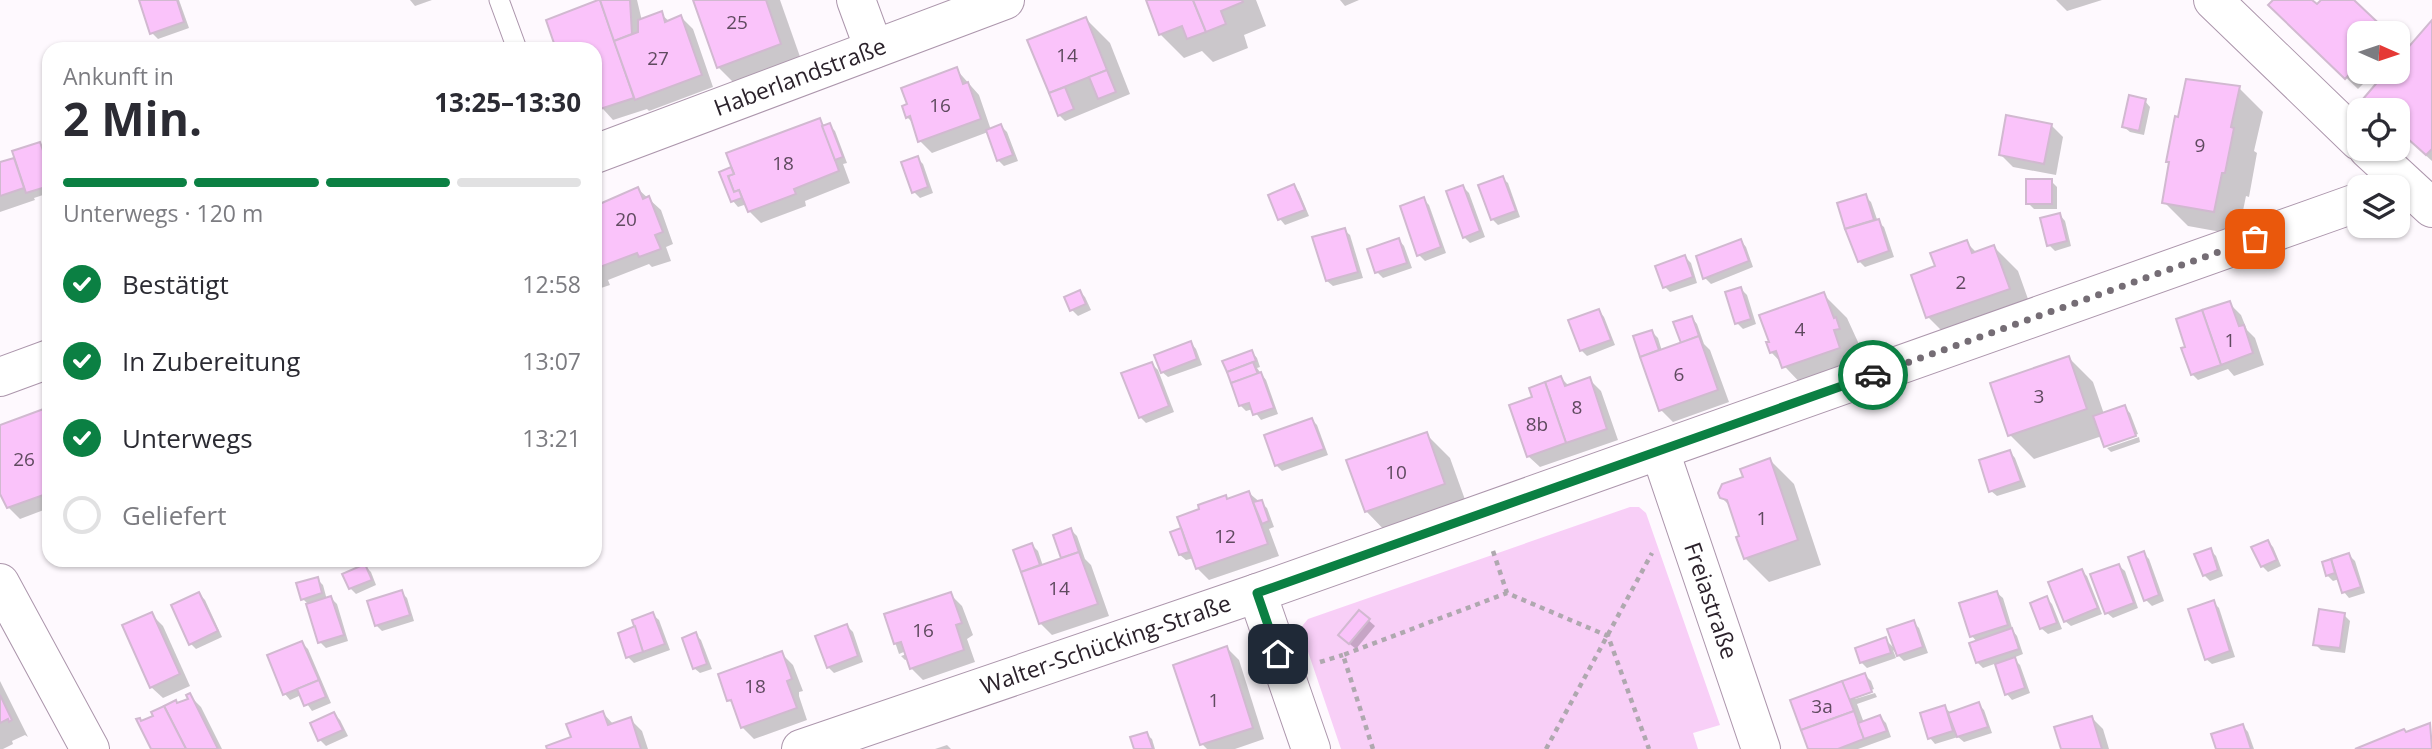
<!DOCTYPE html>
<html lang="de">
<meta charset="utf-8">
<style>
body{margin:0;font-family:"Open Sans",sans-serif;background:#f2f2f3;color:#2b2b33;height:100vh;display:flex;flex-direction:column;font-size:26px;white-space:nowrap}
*{box-sizing:border-box;margin:0}
p{font-size:23px;color:#7c7c81}
.icon{flex:none;width:38px;height:38px;fill:none;stroke:currentColor;stroke-width:2;stroke-linecap:round;stroke-linejoin:round}
.map{position:relative;flex:1;overflow:hidden}
.side{position:absolute;left:42px;top:42px;width:560px;height:525px;display:flex;flex-direction:column;background:#fff;border-radius:21px;box-shadow:0 2px 5px #0004}
.side>*{flex:none}
.needle{width:46px;rotate:93deg}
.controls{position:absolute;left:2347px;top:21px;display:grid;gap:14px}
.controls a{display:grid;place-items:center;width:63px;height:63px;border-radius:14px;background:#fff;box-shadow:0 2px 5px #0004;font-size:35px}
.pin{position:absolute;display:grid;place-items:center;width:60px;height:60px;color:#fff;margin:-30px;border-radius:14px;box-shadow:0 4px 10px #0006}
.courier{position:absolute;display:grid;place-items:center;width:70px;height:70px;margin:-35px;border:5px solid #0b8043;border-radius:50%;background:#fff;color:#222;box-shadow:0 2px 9px #0007}
.head em{font-style:normal;font-weight:700}
.head div{display:flex;flex-direction:column-reverse}
.head{display:flex;align-items:center;justify-content:space-between;height:119px;padding:0 21px}
h1{font-size:46px;font-weight:700;line-height:52px}
.bar{display:grid;grid-template-columns:repeat(4,1fr);gap:10px 7px;align-content:center;height:84px;padding:0 21px}
.bar i{height:9px;border-radius:5px;background:#e1e1e2}
.bar .on{background:#0b8043}
.bar p{grid-column:span 4}
ol{padding:0 21px;list-style:none}
li{display:flex;align-items:center;gap:21px;height:77px}
li p{margin-inline-start:auto}
li .icon{padding:7px;border-radius:50%;background:#0b8043;color:#fff;stroke-width:4}
li:last-child{color:#7c7c81}
li i{width:38px;height:38px;border:4px solid #e1e1e2;border-radius:50%}
.map>svg:first-child{display:block}
.green{fill:#f8cff7}
.shadow{fill:#0003}
.building{fill:#fac3fa;stroke:#d1b9d0;stroke-width:2}
.lines{fill:none;stroke-linecap:round;stroke-linejoin:round}
.service-casing{stroke:#ac96ac;stroke-width:21}
.minor-casing{stroke:#ac96ac;stroke-width:40}
.tertiary-casing{stroke:#ac96ac;stroke-width:40}
.path{stroke:#afa8af;stroke-width:4.5;stroke-dasharray:5 5;stroke-linecap:butt}
.service{stroke:#fff;stroke-width:19}
.minor{stroke:#fff;stroke-width:38}
.tertiary{stroke:#fff;stroke-width:38}
.done{stroke:#756d75;stroke-width:7;stroke-dasharray:0 12.6}
.route{stroke:#0b8043;stroke-width:9}
.labels{text-anchor:middle;stroke-width:5;stroke-linejoin:round;paint-order:stroke}
.number-label{font-size:19px;fill:#5f4a5f}
.street-label{font-size:23px;fill:#2b222b;stroke:#fff}
</style>
<div class="map">
<svg width="2432" height="749" viewBox="0 0 2432 749">
<rect width="100%" height="100%" fill="#fef9fe"/>
<path class="green" d="M1630,507H1639L1646,513L1720,725L1693,733L1698,749H1341L1302,634L1303,625L1308,619Z"/>
<g class="shadow">
<path d="M144,0H179L189,28L158,39L152,33Z"/>
<path d="M410,0H432L415,6Z"/>
<path d="M602,0H637L642,21L661,14L670,22L681,17L693,29L713,87L649,111L647,109L613,120L595,100V49H558Z"/>
<path d="M695,0H780L804,68L743,92L718,67Z"/>
<path d="M1148,0H1256L1266,26L1244,35L1248,48L1213,62L1202,51L1184,58L1160,34Z"/>
<path d="M1340,0H1359L1345,6Z"/>
<path d="M2056,0H2102L2067,11Z"/>
<path d="M2276,0H2310L2317,7L2323,0H2351L2386,33H2359V72H2375L2358,89L2271,5Z"/>
<path d="M1086,19L1110,43L1130,94L1065,121L1059,115L1029,41Z"/>
<path d="M2432,23V161L2398,130V110H2377L2365,99L2389,72H2398V62Z"/>
<path d="M956,69L979,95L991,130L1001,126L1007,132L1018,161L1004,166L998,160L988,132L932,153L920,141L914,124L907,117Z"/>
<path d="M2239,88L2263,112L2254,151L2257,153L2249,197L2246,196L2238,235L2188,226L2164,202L2171,164L2168,161Z"/>
<path d="M2145,101L2150,107L2144,135L2130,132L2124,127Z"/>
<path d="M819,120L826,127L829,125L835,131L847,163L843,164L850,183L805,201L806,206L761,223L749,211L747,204L738,207L733,201L721,173L731,169L736,174Z"/>
<path d="M2051,125L2063,137L2056,175L2013,167L2001,155Z"/>
<path d="M40,144L45,150L49,160V193L34,198L35,200L0,212V164L16,159Z"/>
<path d="M917,158L923,164L933,193L920,198L914,192Z"/>
<path d="M1502,178L1508,183L1520,217L1498,225L1492,219Z"/>
<path d="M2051,181L2057,187V209H2034L2028,203Z"/>
<path d="M1294,186L1299,192L1309,216L1285,225L1280,219Z"/>
<path d="M1463,187L1469,193L1485,237L1470,243L1464,237Z"/>
<path d="M638,189L661,210L673,244L666,247L671,261L652,267L649,264L608,280L610,285L595,290V208Z"/>
<path d="M1865,196L1871,202L1878,222L1884,227L1894,257L1865,267L1859,261L1839,204Z"/>
<path d="M1423,199L1429,205L1446,253L1425,261L1419,255Z"/>
<path d="M2060,215L2065,221L2071,246L2055,251L2049,245Z"/>
<path d="M1344,230L1350,235L1363,278L1333,286L1327,281Z"/>
<path d="M1399,240L1404,246L1412,268L1383,278L1377,272Z"/>
<path d="M1741,241L1746,247L1753,267L1711,284L1705,278Z"/>
<path d="M1966,242L1977,253L1994,247L2018,271L2033,313L1952,341L1928,317L1937,267Z"/>
<path d="M1685,257L1691,263L1697,283L1670,292L1665,287Z"/>
<path d="M1741,289L1747,295L1756,324L1743,329L1737,323Z"/>
<path d="M1080,292L1085,297L1091,310L1078,316L1072,310Z"/>
<path d="M1823,294L1847,318L1863,353L1856,354L1863,372L1808,391L1771,352Z"/>
<path d="M2229,303L2241,315L2247,330L2255,338L2264,365L2234,376L2228,369L2198,380L2192,374Z"/>
<path d="M1599,311L1604,317L1615,345L1587,356L1581,350Z"/>
<path d="M1692,318L1697,324L1704,344L1710,350L1729,402L1673,422L1661,410L1636,337L1652,332L1658,338L1662,351L1683,344Z"/>
<path d="M1191,343L1196,349L1202,365L1168,377L1162,372Z"/>
<path d="M1252,352L1257,358L1260,367L1257,368L1266,380L1278,414L1261,420L1253,409L1246,411L1240,405Z"/>
<path d="M2069,358L2093,382L2104,414L2124,407L2130,413L2138,434L2106,445V447L2102,436L2034,459L2010,435Z"/>
<path d="M1152,364L1158,370L1174,412L1146,423L1140,417Z"/>
<path d="M1561,378L1569,386L1589,379L1601,391L1618,440L1540,467L1528,456L1534,398Z"/>
<path d="M49,409V508L20,519L8,507L0,491V427Z"/>
<path d="M1312,420L1317,425L1328,455L1282,471L1276,465Z"/>
<path d="M1426,434L1450,458L1468,508L1390,536L1366,511Z"/>
<path d="M2139,437L2140,442L2111,452L2107,448Z"/>
<path d="M2010,452L2015,458L2026,487L1997,496L1991,491Z"/>
<path d="M1770,460L1794,484L1821,565L1769,582L1745,558L1742,537L1731,507L1721,497Z"/>
<path d="M1249,493L1267,508L1274,527L1269,529L1279,556L1209,580L1197,568L1194,558L1186,560L1180,555L1173,533L1183,529L1226,497L1229,500Z"/>
<path d="M1071,530L1077,536L1085,559L1091,565L1109,616L1052,635L1040,623L1015,551L1032,545L1038,551L1043,566L1063,559L1055,536Z"/>
<path d="M2268,542L2273,547L2281,566L2268,572L2262,566Z"/>
<path d="M2210,550L2216,556L2223,576L2210,581L2204,575Z"/>
<path d="M2143,553L2149,559L2164,601L2152,606L2146,600Z"/>
<path d="M2349,555L2355,561L2365,593L2349,598L2344,592L2339,579L2333,581L2327,575L2324,563Z"/>
<path d="M72,560H90L77,565Z"/>
<path d="M365,566L371,572L376,585L356,594L350,588Z"/>
<path d="M2119,566L2125,571L2138,608L2113,618L2107,613Z"/>
<path d="M2081,571L2087,576L2102,614L2071,626L2065,621Z"/>
<path d="M317,579L323,585L327,600L331,598L337,604L348,641L326,648L320,642L308,604L303,599Z"/>
<path d="M401,592L407,598L414,621L382,631L376,625Z"/>
<path d="M1997,593L2003,598L2013,631L2017,636L2023,654L2013,658L2020,665L2030,693L2012,700L2007,694L1997,663L1983,668L1977,662V642L1972,636L1961,604Z"/>
<path d="M199,594L205,600L222,637L196,649L191,644Z"/>
<path d="M950,594L962,606L973,635L967,639L975,662L923,680L911,668L908,659L905,660L901,656L912,652L911,649L899,654L886,615Z"/>
<path d="M2046,598L2052,604L2062,629L2048,634L2042,629L2032,604Z"/>
<path d="M2213,602L2219,608L2235,657L2212,664L2206,659Z"/>
<path d="M1359,612L1375,626L1356,649L1346,641Z"/>
<path d="M151,614L163,626L190,686L163,698L151,687Z"/>
<path d="M653,615L659,620L670,650L634,663L628,657L637,627Z"/>
<path d="M2344,615L2350,621L2345,653L2321,650L2315,644Z"/>
<path d="M1913,622L1919,628L1928,653L1904,661L1893,650L1896,658L1867,668L1861,662L1885,639L1896,650Z"/>
<path d="M847,626L853,632L863,662L834,673L828,667Z"/>
<path d="M696,635L701,640L712,669L700,673L694,668Z"/>
<path d="M302,643L308,649L331,703L312,711L301,695L290,700L285,694Z"/>
<path d="M1227,648L1239,660L1264,739L1235,749H1207L1202,744Z"/>
<path d="M781,653L793,665L803,691L799,692V696L807,720L754,739L742,727L735,706L729,700Z"/>
<path d="M1865,675L1871,681L1874,689L1855,696V699L1875,693L1877,697L1857,704L1864,723L1880,717L1886,723L1891,737L1858,749H1810Z"/>
<path d="M0,681L28,737L25,735L12,741L13,744L3,749H0Z"/>
<path d="M189,695L201,707L222,749H153L142,723L190,699Z"/>
<path d="M1978,704L1984,710L1992,733L1964,742L1958,737L1935,744L1930,738L1944,707L1951,713Z"/>
<path d="M603,713L614,725L630,719L642,731L648,749H549L573,738Z"/>
<path d="M334,714L340,720L348,736L326,746L320,740L312,724Z"/>
<path d="M2092,718L2103,729L2109,749H2063Z"/>
<path d="M2243,726L2248,732L2254,749H2218Z"/>
<path d="M1146,734L1152,739L1155,749H1136Z"/>
<path d="M947,745L951,749H935Z"/>
</g>
<g class="building">
<path d="M139,0H177L184,22L150,34Z"/>
<path d="M598,0H600L634,98L600,109L595,103V49H556L546,20Z"/>
<path d="M600,0H630L632,34L614,41Z"/>
<path d="M693,0H766L781,44L717,68Z"/>
<path d="M1146,0H1193L1206,32L1187,39L1182,26L1159,35Z"/>
<path d="M1193,0H1242L1243,2L1221,11L1226,24L1206,32Z"/>
<path d="M2273,0H2312L2317,4L2321,0H2354L2389,33H2359V64L2345,79L2268,5Z"/>
<path d="M662,11L665,22L681,15L702,75L635,100L614,41L638,32V20Z"/>
<path d="M1086,17L1107,70L1049,93L1027,40Z"/>
<path d="M2432,20V149L2426,155L2398,130V110H2376L2363,99L2386,72H2398V59Z"/>
<path d="M957,67L963,84L968,82L981,119L918,142L910,116L906,118L902,106L907,104L901,88Z"/>
<path d="M1107,70L1116,92L1098,99L1089,77Z"/>
<path d="M2186,79L2240,86L2231,127L2234,128L2225,173H2222L2214,212L2162,203L2169,162H2166L2175,116L2178,117Z"/>
<path d="M1065,87L1074,109L1058,116L1049,93Z"/>
<path d="M2129,95L2146,99L2139,131L2122,127Z"/>
<path d="M2006,115L2052,124L2044,164L1999,155Z"/>
<path d="M820,118L839,171L794,189L796,194L748,212L739,190L734,192L728,176L734,174L726,153Z"/>
<path d="M830,123L843,157L835,160L822,126Z"/>
<path d="M1001,124L1013,155L997,161L986,130Z"/>
<path d="M40,142L49,168V186L26,193L12,151Z"/>
<path d="M918,156L928,187L912,193L901,162Z"/>
<path d="M14,158L24,188L0,196V162Z"/>
<path d="M731,167L734,174L728,176L734,192L739,190L742,198L731,202L719,172Z"/>
<path d="M1503,176L1516,211L1491,220L1478,185Z"/>
<rect x="2026" y="179" width="26" height="25"/>
<path d="M1294,184L1305,210L1278,220L1268,195Z"/>
<path d="M1463,185L1480,231L1463,238L1446,191Z"/>
<path d="M638,187L643,199L649,196L663,232L655,235L661,249L639,257L637,253L597,268L599,273L595,274V206Z"/>
<path d="M1866,194L1874,220L1845,229L1837,203Z"/>
<path d="M1424,197L1441,247L1417,256L1400,206Z"/>
<path d="M2060,213L2067,241L2047,246L2040,218Z"/>
<path d="M1879,219L1889,251L1858,262L1845,229Z"/>
<path d="M1345,228L1358,272L1326,281L1312,237Z"/>
<path d="M1399,238L1407,263L1375,273L1367,249Z"/>
<path d="M1741,239L1749,261L1703,279L1696,256Z"/>
<path d="M1967,240L1972,253L1994,245L2010,289L1926,318L1911,275L1935,266L1930,253Z"/>
<path d="M1685,255L1693,277L1663,288L1655,266Z"/>
<path d="M1741,287L1751,319L1735,324L1725,292Z"/>
<path d="M1080,290L1086,304L1070,311L1064,297Z"/>
<path d="M1824,292L1834,318L1836,317L1840,329L1834,330L1840,348L1782,368L1776,351L1770,353L1766,342H1769L1759,315Z"/>
<path d="M2230,301L2239,326L2244,325L2253,353L2221,365L2202,310Z"/>
<path d="M1599,309L1611,340L1580,351L1568,320Z"/>
<path d="M2202,310L2221,365L2191,375L2181,348L2185,347L2176,319Z"/>
<path d="M1692,316L1699,336L1681,343L1673,322Z"/>
<path d="M1652,330L1659,350L1640,357L1633,336Z"/>
<path d="M1699,336L1718,390L1659,411L1640,357Z"/>
<path d="M1191,341L1197,359L1161,373L1154,355Z"/>
<path d="M1252,350L1256,361L1227,372L1222,361Z"/>
<path d="M2069,356L2087,409L2008,436L1990,383Z"/>
<path d="M1152,362L1169,406L1139,418L1121,373Z"/>
<path d="M1253,362L1258,374L1231,383L1227,372Z"/>
<path d="M1261,372L1274,408L1253,415L1249,403L1239,406L1231,383Z"/>
<path d="M1561,376L1565,386L1590,377L1607,429L1566,443L1545,382Z"/>
<path d="M1545,382L1566,443L1527,457L1509,405L1532,397L1529,388Z"/>
<path d="M2125,405L2136,436L2104,447L2093,416Z"/>
<path d="M49,407V493L7,508L0,494V425Z"/>
<path d="M1312,418L1324,449L1275,466L1264,435Z"/>
<path d="M1427,432L1445,484L1365,512L1346,460Z"/>
<path d="M2010,450L2021,481L1989,492L1979,460Z"/>
<path d="M1770,458L1798,540L1744,559L1736,537L1739,536L1727,500L1720,498L1718,493L1722,484L1743,477L1740,469Z"/>
<path d="M1249,491L1268,544L1196,569L1177,517L1199,509L1198,505L1226,495L1227,499Z"/>
<path d="M1262,500L1269,521L1262,524L1253,502Z"/>
<path d="M1071,528L1079,552L1061,558L1053,535Z"/>
<path d="M1181,528L1189,552L1179,555L1170,532Z"/>
<path d="M2268,540L2277,560L2261,567L2251,547Z"/>
<path d="M1032,543L1040,565L1021,572L1013,550Z"/>
<path d="M2211,548L2218,570L2203,576L2194,554Z"/>
<path d="M2144,551L2159,595L2144,601L2128,557Z"/>
<path d="M1079,552L1098,604L1039,624L1021,572Z"/>
<path d="M2349,553L2361,587L2342,593L2331,559Z"/>
<path d="M2331,559L2335,573L2326,576L2322,562Z"/>
<path d="M365,564L372,580L349,589L342,574Z"/>
<path d="M2119,564L2134,603L2105,614L2090,574Z"/>
<path d="M2082,569L2098,608L2064,622L2048,582Z"/>
<path d="M318,577L322,593L301,600L296,583Z"/>
<path d="M402,590L410,615L375,626L367,601Z"/>
<path d="M1997,591L2008,625L1970,637L1959,603Z"/>
<path d="M199,592L218,631L189,645L171,605Z"/>
<path d="M951,592L962,623L956,625L964,650L910,669L901,642L894,644L884,614Z"/>
<path d="M331,596L344,635L318,643L306,604Z"/>
<path d="M2047,596L2057,623L2040,629L2030,603Z"/>
<path d="M2214,600L2230,651L2205,660L2188,609Z"/>
<path d="M2319,609L2345,613L2340,648L2313,645Z"/>
<path d="M1359,610L1370,619L1349,644L1338,635Z"/>
<path d="M152,612L180,674L150,688L122,625Z"/>
<path d="M653,612L665,644L643,652L632,620Z"/>
<path d="M1914,620L1923,647L1897,656L1887,629Z"/>
<path d="M847,624L858,656L827,668L815,636Z"/>
<path d="M635,626L643,652L626,658L618,633Z"/>
<path d="M2012,628L2019,649L1976,663L1969,643Z"/>
<path d="M696,632L707,664L693,669L682,638Z"/>
<path d="M1886,637L1891,653L1860,663L1855,648Z"/>
<path d="M302,641L319,680L283,695L267,655Z"/>
<path d="M1227,646L1253,728L1200,745L1173,665Z"/>
<path d="M782,651L792,679L787,681L797,708L741,728L731,700L727,701L718,674Z"/>
<path d="M2015,657L2025,688L2005,695L1995,664Z"/>
<path d="M1865,673L1872,692L1849,700L1842,681Z"/>
<path d="M319,680L326,697L304,706L297,689Z"/>
<path d="M1842,681L1854,711L1801,730L1790,700Z"/>
<path d="M190,693L218,749H186L164,706L176,700L177,703L188,699L186,695Z"/>
<path d="M0,695L12,720L9,722L8,719L0,723Z"/>
<path d="M1979,702L1988,727L1957,737L1948,713Z"/>
<path d="M1945,705L1953,731L1928,739L1920,713Z"/>
<path d="M164,706L186,749H151L136,719L140,718L141,721L153,716L151,712Z"/>
<path d="M603,711L608,725L631,717L641,749H547L546,746L571,737L566,724Z"/>
<path d="M1854,711L1864,739L1838,749H1808L1801,730Z"/>
<path d="M334,712L343,730L318,741L310,723Z"/>
<path d="M1880,715L1887,731L1864,739L1858,723Z"/>
<path d="M2092,716L2102,749H2061L2054,727Z"/>
<path d="M2430,723L2432,749H2355L2404,729L2406,732Z"/>
<path d="M2243,724L2251,749H2216L2211,734Z"/>
<path d="M1147,732L1153,749H1134L1130,737Z"/>
</g>
<g class="lines">
<g class="service-casing">
<path id="service" d="M499,0L517,49"/>
</g>
<g class="minor-casing">
<g id="minor">
<path d="M856,0L874,49"/>
<path id="s1" d="M1660,451L1761,749"/>
<path d="M0,583L90,749"/>
<path d="M1257,593L1311,749"/>
<path id="s2" d="M801,749L1257,593L2359,202"/>
</g>
</g>
<g class="tertiary-casing">
<g id="tertiary">
<path d="M2213,0L2359,141"/>
<path d="M2368,149L2432,208"/>
<path id="s3" d="M595,154L1005,0"/>
<path d="M0,377L49,359"/>
</g>
</g>
<g class="path">
<path d="M1493,551L1507,593L1608,636L1649,749"/>
<path d="M1320,662L1343,655"/>
<path d="M1373,749L1343,655L1507,593"/>
<path d="M1546,749L1652,553"/>
</g>
<use href="#service" class="service"/>
<use href="#minor" class="minor"/>
<use href="#tertiary" class="tertiary"/>
</g>
<g class="lines">
<path class="done" d="M1873,375L2255,239"/>
<path class="route" d="M1278,654L1257,593L1873,375"/>
</g>
<g class="labels">
<g class="number-label">
<text x="737" y="29">25</text>
<text x="1067" y="62">14</text>
<text x="658" y="65">27</text>
<text x="940" y="112">16</text>
<text x="2200" y="152">9</text>
<text x="783" y="170">18</text>
<text x="626" y="226">20</text>
<text x="1961" y="289">2</text>
<text x="1800" y="336">4</text>
<text x="2230" y="347">1</text>
<text x="1679" y="381">6</text>
<text x="2039" y="403">3</text>
<text x="1577" y="414">8</text>
<text x="1537" y="431">8b</text>
<text x="24" y="466">26</text>
<text x="1396" y="479">10</text>
<text x="1762" y="525">1</text>
<text x="1225" y="543">12</text>
<text x="1059" y="595">14</text>
<text x="923" y="637">16</text>
<text x="755" y="693">18</text>
<text x="1214" y="707">1</text>
<text x="1822" y="713">3a</text>
</g>
<g class="street-label">
<text dy="8" stroke="none"><textPath href="#s3" startOffset="219">Haberlandstraße</textPath></text>
<text dy="8" stroke="none"><textPath href="#s1" startOffset="158">Freiastraße</textPath></text>
<text dy="8" stroke="none"><textPath href="#s2" startOffset="322">Walter-Schücking-Straße</textPath></text>
</g>
</g>
</svg>
<div class="controls">
<a><svg class="needle" viewBox="-14 -14 28 28"><path d="M0-13l5 13h-10z" fill="#e53935"/><path d="M0 13l5-13h-10z" fill="#7c7c81"/></svg></a>
<a><svg class="icon" aria-label="locate" viewBox="0 0 24 24"><circle cx="12" cy="12" r="6"/><path d="M12 2v4M12 18v4M2 12h4M18 12h4"/></svg></a>
<a><svg class="icon" aria-label="layers" viewBox="0 0 24 24"><path d="M12 4l9 5-9 5-9-5zM3 14l9 5 9-5"/></svg></a>
</div>
<div class="pin" style="left:2255px;top:239px;background:#ea580c"><svg class="icon" aria-label="bag" viewBox="0 0 24 24"><path d="M5 8h14l-1 12H6zM9 8a3 3 0 0 1 6 0"/></svg></div>
<div class="pin" style="left:1278px;top:654px;background:#1f2937"><svg class="icon" aria-label="home" viewBox="0 0 24 24"><path d="M3 11l9-7 9 7M6 9v11h12V9"/></svg></div>
<div class="courier" style="left:1873px;top:375px"><svg class="icon" aria-label="car" viewBox="0 0 24 24"><path d="M5 17H2v-5l4-1 3-4h7l3 4 3 1v5h-3M9 17h6M6 11h13"/><circle cx="7" cy="17" r="2"/><circle cx="17" cy="17" r="2"/></svg></div>
<section class="side">
<div class="head"><div><h1>2 Min.</h1><p>Ankunft in</p></div><em>13:25–13:30</em></div>
<div class="bar"><i class="on"></i><i class="on"></i><i class="on"></i><i></i><p>Unterwegs · 120 m</p></div>
<ol>
<li><svg class="icon" aria-label="check" viewBox="0 0 24 24"><path d="M5 12l5 5 9-10"/></svg>Bestätigt<p>12:58</p></li>
<li><svg class="icon" aria-label="check" viewBox="0 0 24 24"><path d="M5 12l5 5 9-10"/></svg>In Zubereitung<p>13:07</p></li>
<li><svg class="icon" aria-label="check" viewBox="0 0 24 24"><path d="M5 12l5 5 9-10"/></svg>Unterwegs<p>13:21</p></li>
<li><i></i>Geliefert</li>
</ol>
</section>
</div>
